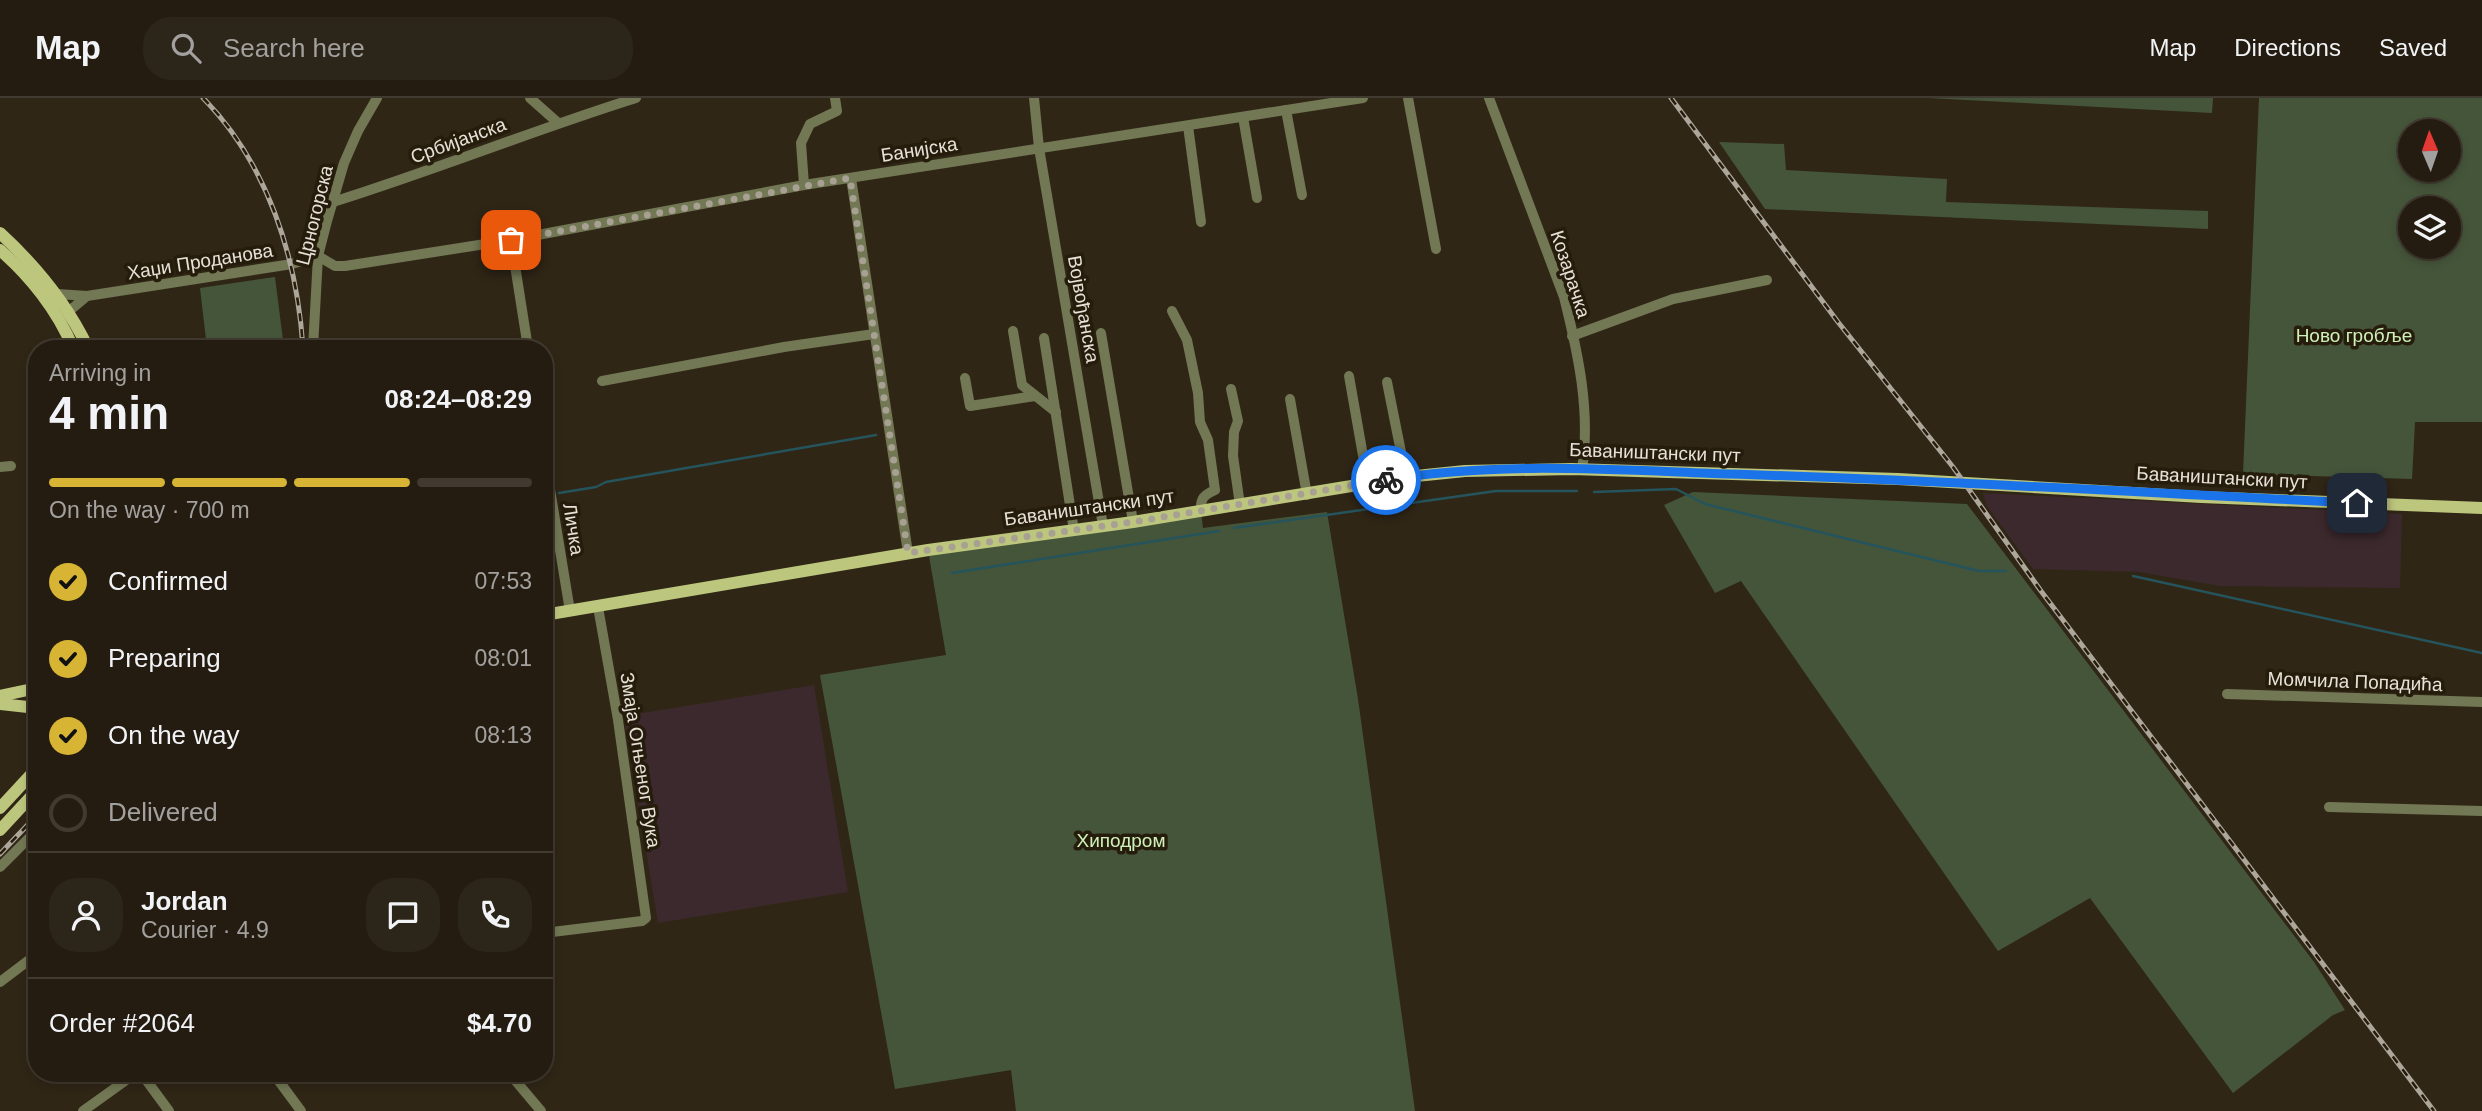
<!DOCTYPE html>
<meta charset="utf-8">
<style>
body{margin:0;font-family:Helvetica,sans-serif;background:#2c2519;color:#f1f3f6;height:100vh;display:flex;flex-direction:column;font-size:26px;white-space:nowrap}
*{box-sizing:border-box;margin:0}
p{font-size:23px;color:#a3a19f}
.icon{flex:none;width:38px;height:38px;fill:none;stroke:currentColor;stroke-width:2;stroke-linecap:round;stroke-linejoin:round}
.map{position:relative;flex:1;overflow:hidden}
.panel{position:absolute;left:28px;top:242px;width:525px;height:742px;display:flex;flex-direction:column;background:#241c10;border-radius:28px;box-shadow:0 4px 10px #0003,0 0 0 2px #413a30}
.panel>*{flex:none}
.needle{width:46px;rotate:358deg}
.fabs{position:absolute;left:2398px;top:21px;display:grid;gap:14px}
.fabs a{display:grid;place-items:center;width:63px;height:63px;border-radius:50%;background:#241c10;box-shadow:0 4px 10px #0003,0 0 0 2px #413a30;font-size:35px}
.pin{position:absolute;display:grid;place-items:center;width:60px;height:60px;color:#fff;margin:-30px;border-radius:14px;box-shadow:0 4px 10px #0006}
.courier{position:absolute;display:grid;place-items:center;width:70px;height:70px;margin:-35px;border:5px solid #1a73e8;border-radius:50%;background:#fff;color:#222;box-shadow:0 2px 9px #0007}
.overview em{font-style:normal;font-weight:800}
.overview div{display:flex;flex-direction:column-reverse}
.overview{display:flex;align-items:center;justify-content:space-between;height:119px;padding:0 21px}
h1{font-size:46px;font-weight:800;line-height:52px}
.bar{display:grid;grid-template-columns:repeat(4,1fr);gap:10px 7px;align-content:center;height:84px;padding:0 21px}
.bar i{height:9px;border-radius:5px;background:#413a30}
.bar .on{background:#d7b434}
.bar p{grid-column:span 4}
.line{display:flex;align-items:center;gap:18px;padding:0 21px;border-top:2px solid #413a30}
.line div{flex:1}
.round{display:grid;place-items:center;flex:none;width:74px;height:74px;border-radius:28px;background:#2c2519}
ol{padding:0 21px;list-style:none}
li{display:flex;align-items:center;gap:21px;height:77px}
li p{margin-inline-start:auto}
li .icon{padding:7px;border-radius:50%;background:#d7b434;color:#111;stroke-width:4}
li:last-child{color:#a3a19f}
li i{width:38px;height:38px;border:4px solid #413a30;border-radius:50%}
header{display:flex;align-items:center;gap:42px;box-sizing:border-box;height:98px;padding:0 35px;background:#241c10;border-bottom:2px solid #413a30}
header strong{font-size:33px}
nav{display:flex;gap:38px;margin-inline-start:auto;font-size:24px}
.search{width:490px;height:63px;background:#2c2519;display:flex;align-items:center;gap:18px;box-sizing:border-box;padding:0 24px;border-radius:28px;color:#a3a19f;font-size:26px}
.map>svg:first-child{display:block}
.industrial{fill:#3c292e}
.green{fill:#45553a;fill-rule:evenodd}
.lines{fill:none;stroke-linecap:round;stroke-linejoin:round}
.stream{stroke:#25545c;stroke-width:2.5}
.minor{stroke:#727754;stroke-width:10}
.major{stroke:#bdc67d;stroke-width:12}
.rail-casing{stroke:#ada69a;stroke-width:5}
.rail{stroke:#261c0c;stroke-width:2.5;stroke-dasharray:8;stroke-linecap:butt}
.done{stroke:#a7a093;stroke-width:7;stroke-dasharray:0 12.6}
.route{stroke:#1a73e8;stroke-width:9}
.labels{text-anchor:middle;stroke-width:7;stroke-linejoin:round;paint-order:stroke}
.street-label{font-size:19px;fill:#e7e1d7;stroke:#261c0c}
.park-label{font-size:19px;fill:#cef1b9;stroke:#261c0c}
</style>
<header>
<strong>Map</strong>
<div class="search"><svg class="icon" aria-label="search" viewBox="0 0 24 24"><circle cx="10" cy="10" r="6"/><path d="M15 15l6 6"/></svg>Search here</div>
<nav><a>Map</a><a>Directions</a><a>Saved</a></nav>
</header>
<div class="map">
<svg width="2482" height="1013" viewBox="0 0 2482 1013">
<rect width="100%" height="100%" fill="#302616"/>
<g class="industrial">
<path d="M1983,395L2402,416L2400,490L2220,488L2139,474L2033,471L1987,408Z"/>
<path d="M814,587L848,794L658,825L624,618Z"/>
</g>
<g class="green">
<path d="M1928,0H2213L2212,15Z"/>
<path d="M2259,0H2482V324H2415L2412,381L2243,376ZM2410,33H2448V72H2410ZM2410,110H2448V149H2410Z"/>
<path d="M1719,44L1784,46L1786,72L1947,81L1946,104L2208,113V131L1765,111Z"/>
<path d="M275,179L284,250H207L200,190Z"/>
<path d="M1693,394L1967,406L2314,864L2345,912L2333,917L2233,995L2090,800L1998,853L1741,483L1715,495L1664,407Z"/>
<path d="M1201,413L1203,430L1327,414L1358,601L1415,1013H1016L1011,972L895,991L820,577L946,557L928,452Z"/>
</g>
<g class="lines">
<g class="stream">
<path d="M1594,394L1676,391L1705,406L1979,473H2006"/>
<path d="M559,395L596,389L606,384L876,337"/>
<path d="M1234,430L1496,393H1577"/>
<path d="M952,475L1219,433"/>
<path d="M2133,478L2482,555"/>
</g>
<g class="minor">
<path d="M530,0L557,24"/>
<path d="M1034,0L1039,50L1103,428"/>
<path d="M1408,0L1436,151"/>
<path d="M1489,0L1564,199C1578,255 1591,314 1582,371"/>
<path d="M1286,12L1302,97"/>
<path d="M1243,19L1257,100"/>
<path d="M1188,28L1201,124"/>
<path d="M851,80L908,455"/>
<path d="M804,87L801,45L810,26L837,13L835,0"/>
<path d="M333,104C435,72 534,32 636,0"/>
<path d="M511,142L528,250"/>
<path d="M318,158L335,168H345L511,142L804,87L1363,0"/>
<path d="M57,196L87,198L292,166L318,158"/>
<path d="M1172,213L1187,242L1198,295L1200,324L1208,342L1215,392C1204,397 1200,400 1201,413"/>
<path d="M68,214L87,198"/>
<path d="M1013,233L1022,287L1056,314"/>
<path d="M1101,235L1133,424"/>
<path d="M1572,238L1673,201L1767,182"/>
<path d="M1044,240L1074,433"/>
<path d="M313,250L318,158L327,123L344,65L358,33L377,0"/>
<path d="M1349,278L1368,386"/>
<path d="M965,280L970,308L1035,298"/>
<path d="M602,283L784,249L874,236"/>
<path d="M1387,284L1406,379"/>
<path d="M1231,291L1238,323L1234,334L1233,358L1240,407"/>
<path d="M1290,301L1307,397"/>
<path d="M544,355L570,513"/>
<path d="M0,369L11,368"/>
<path d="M2227,596L2482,604"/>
<path d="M2329,709L2482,713"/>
<path d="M0,769L37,732"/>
<path d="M544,835L642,823L646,820L618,622L598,509"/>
<path d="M0,884L37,856"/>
<path d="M141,975L169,1013"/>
<path d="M273,975L301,1013"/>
<path d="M509,975L541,1013"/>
<path d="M83,1013L136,975"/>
</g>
<g class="major">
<path d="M0,135C36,168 67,206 88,250"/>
<path d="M0,152C30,178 58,213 73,250"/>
<path d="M544,517L928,452L1133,424L1406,379L1465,373L1572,371L1898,381L2201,399L2482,410"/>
<path d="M0,598L37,590"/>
<path d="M0,606L37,610"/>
<path d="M0,710L37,670"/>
<path d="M0,732L37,692"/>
</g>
<g class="rail-casing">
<g id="rail">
<path d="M203,0C268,66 297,160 303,250"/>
<path d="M1671,0L1838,224L1953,369L2041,493L2434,1013"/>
<path d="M0,756L37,717"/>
</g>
</g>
<use href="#rail" class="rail"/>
</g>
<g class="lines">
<path class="done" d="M511,142L850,80L908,455L1133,424L1386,382"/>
<path class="route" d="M1386,382C1499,363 1615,372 1729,376C1939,382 2148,395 2357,405"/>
</g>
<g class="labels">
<g class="street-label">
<text transform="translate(458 42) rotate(-20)" y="7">Србијанска</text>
<text transform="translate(919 51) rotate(-9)" y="7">Банијска</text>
<text transform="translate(314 117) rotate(-76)" y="7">Црногорска</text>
<text transform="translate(200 163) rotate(-9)" y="7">Хаџи Проданова</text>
<text transform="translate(1571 176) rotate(72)" y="7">Козарачка</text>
<text transform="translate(1084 211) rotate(80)" y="7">Војвођанска</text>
<text transform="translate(1655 354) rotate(2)" y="7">Баваништански пут</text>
<text transform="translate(2222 379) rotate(3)" y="7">Баваништански пут</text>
<text transform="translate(1089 409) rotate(-8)" y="7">Баваништански пут</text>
<text transform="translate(574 431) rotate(81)" y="7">Личка</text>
<text transform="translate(2355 583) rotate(2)" y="7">Момчила Попадића</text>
<text transform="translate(641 662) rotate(81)" y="7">Змаја Огњеног Вука</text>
</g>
<g class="park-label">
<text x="2354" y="244">Ново гробље</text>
<text x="1121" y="749">Хиподром</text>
</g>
</g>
</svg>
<div class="fabs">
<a><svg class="needle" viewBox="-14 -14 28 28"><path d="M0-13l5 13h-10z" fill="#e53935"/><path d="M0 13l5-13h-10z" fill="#a3a19f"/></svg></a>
<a><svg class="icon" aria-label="layers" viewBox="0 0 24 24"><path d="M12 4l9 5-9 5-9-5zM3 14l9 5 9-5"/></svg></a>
</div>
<div class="pin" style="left:511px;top:142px;background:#ea580c"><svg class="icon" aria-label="bag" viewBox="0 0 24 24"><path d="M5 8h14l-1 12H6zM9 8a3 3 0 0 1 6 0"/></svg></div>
<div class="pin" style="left:2357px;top:405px;background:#1f2937"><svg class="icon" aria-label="home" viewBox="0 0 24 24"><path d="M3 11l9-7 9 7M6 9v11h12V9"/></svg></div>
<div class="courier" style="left:1386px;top:382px"><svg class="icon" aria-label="bike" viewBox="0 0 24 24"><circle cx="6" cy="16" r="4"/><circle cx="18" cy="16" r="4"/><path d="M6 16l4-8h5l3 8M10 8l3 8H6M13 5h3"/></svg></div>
<section class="panel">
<div class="overview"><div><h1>4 min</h1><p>Arriving in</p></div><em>08:24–08:29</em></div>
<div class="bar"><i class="on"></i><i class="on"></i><i class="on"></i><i></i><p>On the way · 700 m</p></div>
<ol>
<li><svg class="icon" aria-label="check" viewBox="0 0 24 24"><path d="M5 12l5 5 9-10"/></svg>Confirmed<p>07:53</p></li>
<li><svg class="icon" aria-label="check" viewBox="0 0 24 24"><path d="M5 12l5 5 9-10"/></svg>Preparing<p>08:01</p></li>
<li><svg class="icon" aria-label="check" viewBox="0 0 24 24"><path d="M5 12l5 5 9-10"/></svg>On the way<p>08:13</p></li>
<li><i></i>Delivered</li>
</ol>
<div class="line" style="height:126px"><a class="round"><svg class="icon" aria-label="person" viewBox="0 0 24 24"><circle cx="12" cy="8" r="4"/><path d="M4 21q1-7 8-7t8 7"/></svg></a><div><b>Jordan</b><p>Courier · 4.9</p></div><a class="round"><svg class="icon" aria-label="chat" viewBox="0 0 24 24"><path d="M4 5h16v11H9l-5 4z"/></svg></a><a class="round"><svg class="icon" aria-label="phone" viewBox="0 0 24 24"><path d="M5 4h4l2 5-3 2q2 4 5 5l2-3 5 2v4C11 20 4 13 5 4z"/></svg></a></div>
<div class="line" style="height:91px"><div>Order #2064</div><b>$4.70</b></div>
</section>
</div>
